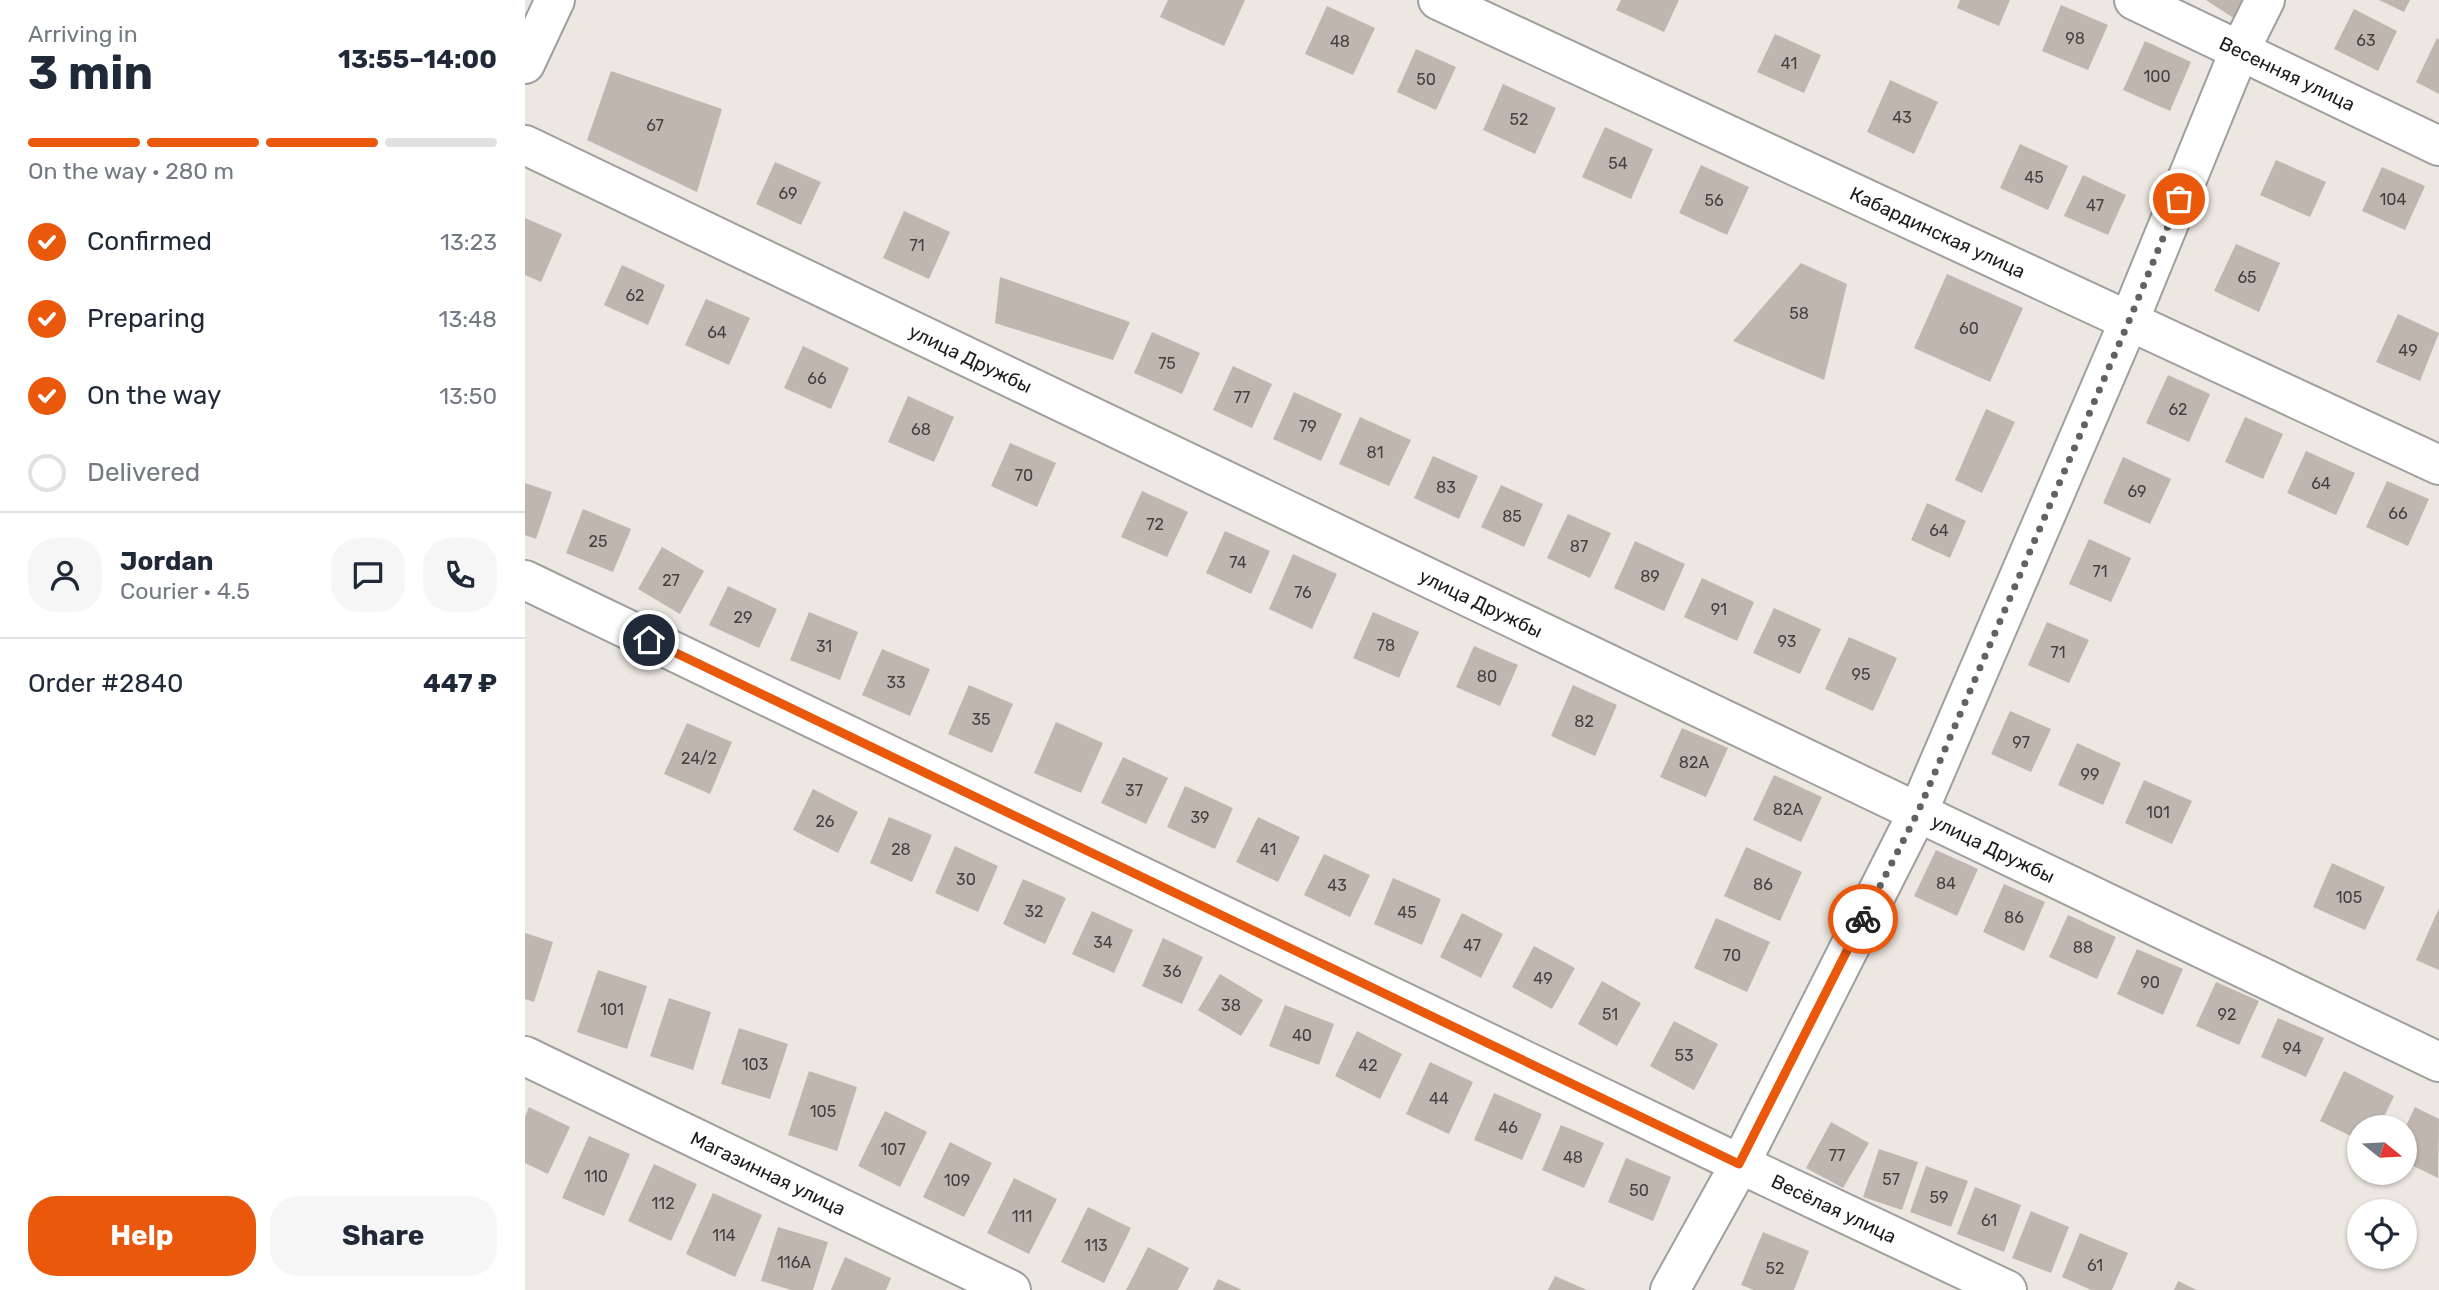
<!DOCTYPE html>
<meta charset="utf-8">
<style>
body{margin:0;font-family:Rubik,sans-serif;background:#f6f6f7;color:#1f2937;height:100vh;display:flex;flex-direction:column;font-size:26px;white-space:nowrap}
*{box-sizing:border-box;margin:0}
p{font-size:23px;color:#747a83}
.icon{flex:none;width:38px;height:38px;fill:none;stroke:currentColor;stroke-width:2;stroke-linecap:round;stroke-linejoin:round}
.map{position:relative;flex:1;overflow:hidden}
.sheet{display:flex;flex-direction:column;background:#fff;width:525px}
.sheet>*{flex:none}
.needle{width:46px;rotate:108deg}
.fabs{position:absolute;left:1822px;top:1115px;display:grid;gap:14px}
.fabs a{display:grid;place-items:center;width:70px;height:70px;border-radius:50%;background:#fff;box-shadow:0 2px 5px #0004;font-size:35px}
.pin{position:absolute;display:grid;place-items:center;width:60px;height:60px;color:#fff;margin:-30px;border:4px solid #fff;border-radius:50%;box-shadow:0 2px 7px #0007}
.courier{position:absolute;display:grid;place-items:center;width:70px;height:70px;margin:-35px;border:5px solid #ea580c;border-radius:50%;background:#fff;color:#222;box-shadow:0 2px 9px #0007}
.head em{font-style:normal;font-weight:700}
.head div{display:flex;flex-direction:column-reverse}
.head{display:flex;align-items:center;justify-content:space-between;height:119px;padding:0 28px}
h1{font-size:46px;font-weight:700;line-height:52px}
.bar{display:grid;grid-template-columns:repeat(4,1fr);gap:10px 7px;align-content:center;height:84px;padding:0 28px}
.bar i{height:9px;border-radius:5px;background:#e0e1e3}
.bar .on{background:#ea580c}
.bar p{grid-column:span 4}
.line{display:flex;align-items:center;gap:18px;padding:0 28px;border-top:2px solid #e0e1e3}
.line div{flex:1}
.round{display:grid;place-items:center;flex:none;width:74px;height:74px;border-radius:28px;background:#f6f6f7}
ol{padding:0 28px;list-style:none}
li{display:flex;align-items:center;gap:21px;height:77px}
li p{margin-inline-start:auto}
li .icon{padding:7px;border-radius:50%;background:#ea580c;color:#fff;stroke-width:4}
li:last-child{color:#747a83}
li i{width:38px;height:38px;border:4px solid #e0e1e3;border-radius:50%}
.cta{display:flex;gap:14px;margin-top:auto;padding:14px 28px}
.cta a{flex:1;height:80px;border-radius:28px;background:#ea580c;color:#fff;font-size:28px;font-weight:700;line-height:80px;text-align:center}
.cta a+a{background:#f6f6f7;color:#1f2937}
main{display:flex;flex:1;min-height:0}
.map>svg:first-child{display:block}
.building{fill:#c0b6b0}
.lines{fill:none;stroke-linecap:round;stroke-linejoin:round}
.minor-casing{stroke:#9f9f9f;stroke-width:42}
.minor{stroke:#fff;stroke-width:38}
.done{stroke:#646260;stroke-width:7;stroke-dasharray:0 12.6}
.route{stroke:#ea580c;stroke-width:9}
.labels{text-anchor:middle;stroke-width:5;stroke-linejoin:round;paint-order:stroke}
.number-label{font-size:16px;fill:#444240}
.street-label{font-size:19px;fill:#1b1b1b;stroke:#fff}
</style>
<main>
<section class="sheet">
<div class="head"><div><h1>3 min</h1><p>Arriving in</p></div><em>13:55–14:00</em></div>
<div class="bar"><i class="on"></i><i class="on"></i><i class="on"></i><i></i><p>On the way · 280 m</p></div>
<ol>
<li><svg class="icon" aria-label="check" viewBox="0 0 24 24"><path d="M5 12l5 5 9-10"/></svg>Confirmed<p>13:23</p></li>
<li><svg class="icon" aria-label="check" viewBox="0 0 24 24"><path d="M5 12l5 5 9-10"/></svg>Preparing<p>13:48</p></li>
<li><svg class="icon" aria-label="check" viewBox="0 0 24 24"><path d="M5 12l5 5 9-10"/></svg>On the way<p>13:50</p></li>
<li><i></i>Delivered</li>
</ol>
<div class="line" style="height:126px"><a class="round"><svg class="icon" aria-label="person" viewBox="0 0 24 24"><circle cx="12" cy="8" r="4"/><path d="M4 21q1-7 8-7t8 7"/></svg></a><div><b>Jordan</b><p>Courier · 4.5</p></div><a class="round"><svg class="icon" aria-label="chat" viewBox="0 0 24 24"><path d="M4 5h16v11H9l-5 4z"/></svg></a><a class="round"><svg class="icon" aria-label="phone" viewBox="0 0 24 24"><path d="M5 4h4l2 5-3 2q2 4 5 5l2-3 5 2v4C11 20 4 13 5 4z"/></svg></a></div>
<div class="line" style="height:91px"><div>Order #2840</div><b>447 ₽</b></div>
<div class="cta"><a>Help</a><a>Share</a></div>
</section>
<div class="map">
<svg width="1914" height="1290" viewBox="0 0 1914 1290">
<rect width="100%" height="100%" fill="#ece7e0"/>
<g class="building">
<path d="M643,0H720L699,46L635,17Z"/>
<path d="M1096,0H1154L1139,32L1091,10Z"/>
<path d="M1435,0H1485L1474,26L1432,8Z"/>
<path d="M1681,0H1722L1710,19Z"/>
<path d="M1854,0H1885L1879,12Z"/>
<path d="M1536,5L1583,25L1563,70L1517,51Z"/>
<path d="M802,6L850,28L828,75L780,54Z"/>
<path d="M1829,9L1872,31L1853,71L1809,49Z"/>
<path d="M1250,34L1296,55L1279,93L1232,72Z"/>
<path d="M1912,38L1914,40V94L1891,82Z"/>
<path d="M1620,41L1666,62L1645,111L1598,90Z"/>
<path d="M891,49L931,67L911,110L872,92Z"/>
<path d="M86,71L197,109L172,192L62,140Z"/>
<path d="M1365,80L1413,102L1389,154L1342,132Z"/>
<path d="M978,84L1031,108L1010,154L958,130Z"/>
<path d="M1080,127L1128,149L1106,199L1057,177Z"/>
<path d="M1495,144L1543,166L1523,210L1475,188Z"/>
<path d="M1751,160L1801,182L1785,217L1735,195Z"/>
<path d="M250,162L296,182L276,225L231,204Z"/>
<path d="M1176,165L1224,187L1202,235L1154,213Z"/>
<path d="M1857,167L1900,186L1880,230L1837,211Z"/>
<path d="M1558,175L1601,195L1583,235L1539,216Z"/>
<path d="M379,211L425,232L404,279L358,258Z"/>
<path d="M0,218L37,234L16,282L0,275Z"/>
<path d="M1711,244L1755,263L1734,312L1689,291Z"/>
<path d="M1276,263L1322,284L1299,380L1208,341Z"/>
<path d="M97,265L140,285L123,325L79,305Z"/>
<path d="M1422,274L1498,308L1465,382L1389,348Z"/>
<path d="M475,277L605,322L588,360L470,323Z"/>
<path d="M181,299L225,318L204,365L160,345Z"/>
<path d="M1873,314L1914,333L1895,381L1851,362Z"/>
<path d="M627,332L675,353L657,394L609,373Z"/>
<path d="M278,346L324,368L306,409L259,388Z"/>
<path d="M708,366L747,384L727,428L688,410Z"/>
<path d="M1643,375L1685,394L1664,442L1621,423Z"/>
<path d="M769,392L817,414L796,461L748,439Z"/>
<path d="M383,396L429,417L409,462L363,442Z"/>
<path d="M1461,409L1490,422L1457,493L1430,480Z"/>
<path d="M835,417L886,440L864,486L814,464Z"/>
<path d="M1720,417L1758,434L1738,479L1700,462Z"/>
<path d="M485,443L531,463L512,507L466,486Z"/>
<path d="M1781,451L1830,473L1811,515L1762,493Z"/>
<path d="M908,456L953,476L934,519L889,498Z"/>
<path d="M1598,457L1646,479L1625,524L1578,503Z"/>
<path d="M1862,481L1904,499L1883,546L1841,527Z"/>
<path d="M0,483L27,492L11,539L0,535Z"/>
<path d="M976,485L1018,504L999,547L956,527Z"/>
<path d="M617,491L663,512L642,557L596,537Z"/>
<path d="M1402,503L1441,521L1425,558L1386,540Z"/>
<path d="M58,509L106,529L88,572L41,553Z"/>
<path d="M1043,514L1086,533L1065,578L1022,558Z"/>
<path d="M700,531L745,551L726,594L681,573Z"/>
<path d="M1564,539L1606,558L1586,602L1544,584Z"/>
<path d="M1110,541L1160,564L1139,611L1089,588Z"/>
<path d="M137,547L179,571L155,614L113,589Z"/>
<path d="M768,554L812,574L787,629L744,609Z"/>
<path d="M1177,578L1229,602L1212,641L1159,617Z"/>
<path d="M203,586L252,609L234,648L184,625Z"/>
<path d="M1249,608L1296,629L1275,674L1228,653Z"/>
<path d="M284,612L333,632L315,680L265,660Z"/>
<path d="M848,612L894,632L874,678L828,658Z"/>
<path d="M1522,622L1564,640L1544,683L1503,665Z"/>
<path d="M1324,637L1372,658L1348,711L1300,689Z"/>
<path d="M949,646L993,665L975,706L931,687Z"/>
<path d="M357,649L405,669L385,716L337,695Z"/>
<path d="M444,685L488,704L467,753L423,734Z"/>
<path d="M1048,685L1092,705L1070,756L1026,736Z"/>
<path d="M1485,711L1526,729L1506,772L1466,754Z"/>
<path d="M531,722L578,743L556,793L509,773Z"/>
<path d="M162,723L207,742L185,794L139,774Z"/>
<path d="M1157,728L1203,748L1181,797L1135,777Z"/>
<path d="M1552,743L1596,763L1578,805L1533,785Z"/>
<path d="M598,757L643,778L621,824L576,803Z"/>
<path d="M1249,775L1297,797L1276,842L1228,820Z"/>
<path d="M1619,780L1667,801L1647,844L1600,823Z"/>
<path d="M660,786L708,808L690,849L642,827Z"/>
<path d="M288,789L333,812L313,853L268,830Z"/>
<path d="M364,817L407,835L387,882L345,863Z"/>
<path d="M733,817L775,837L753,882L711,862Z"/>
<path d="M430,846L473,866L453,912L410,893Z"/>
<path d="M1221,847L1277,872L1255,921L1199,896Z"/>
<path d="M1411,850L1453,869L1432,916L1389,896Z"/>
<path d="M799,854L845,875L825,917L779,895Z"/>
<path d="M1807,863L1860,887L1840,930L1788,907Z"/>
<path d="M868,878L916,899L897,945L849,924Z"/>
<path d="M498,879L541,898L520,944L478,924Z"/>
<path d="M1479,884L1520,902L1499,951L1458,932Z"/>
<path d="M1914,908V970L1891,960Z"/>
<path d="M567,911L608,930L589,973L547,954Z"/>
<path d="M937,913L978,934L956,978L915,957Z"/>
<path d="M1543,915L1591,937L1572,979L1524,957Z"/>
<path d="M1191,918L1245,942L1222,992L1169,968Z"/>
<path d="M0,933L28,942L9,1002L0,999Z"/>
<path d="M638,938L678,957L657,1004L617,986Z"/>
<path d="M1009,946L1050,968L1027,1009L987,987Z"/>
<path d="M1612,949L1658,969L1638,1015L1592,994Z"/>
<path d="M73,970L122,986L102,1049L52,1032Z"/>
<path d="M695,974L738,1000L716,1036L673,1010Z"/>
<path d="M1077,981L1116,1003L1092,1046L1053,1024Z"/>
<path d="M1691,982L1734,1001L1714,1045L1671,1026Z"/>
<path d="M144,998L186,1012L168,1070L125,1056Z"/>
<path d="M760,1005L809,1024L794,1065L744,1046Z"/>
<path d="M1753,1018L1799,1038L1781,1077L1736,1057Z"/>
<path d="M1149,1021L1193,1044L1169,1090L1125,1066Z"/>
<path d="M214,1028L263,1044L245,1099L196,1084Z"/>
<path d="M832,1031L877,1054L855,1099L810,1076Z"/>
<path d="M905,1062L948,1082L924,1134L881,1114Z"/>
<path d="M284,1071L332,1087L312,1151L263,1135Z"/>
<path d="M1819,1071L1869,1096L1854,1127H1834V1140L1795,1121Z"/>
<path d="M969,1093L1017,1114L997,1160L949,1140Z"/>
<path d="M4,1107L45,1127L23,1174L0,1163V1117Z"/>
<path d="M1890,1107L1914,1119L1913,1178L1880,1162V1128Z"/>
<path d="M360,1111L402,1132L375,1187L333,1166Z"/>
<path d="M1306,1122L1344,1143L1318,1188L1281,1168Z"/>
<path d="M1036,1125L1079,1143L1059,1188L1017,1170Z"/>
<path d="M64,1136L105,1154L79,1216L37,1198Z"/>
<path d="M425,1142L467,1163L439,1217L398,1197Z"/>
<path d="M1354,1149L1393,1162L1377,1210L1338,1197Z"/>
<path d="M1101,1158L1146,1177L1128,1221L1083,1202Z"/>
<path d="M129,1164L172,1184L146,1241L103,1221Z"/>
<path d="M1401,1166L1443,1181L1426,1227L1385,1212Z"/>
<path d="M489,1178L532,1199L504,1254L462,1233Z"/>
<path d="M1450,1187L1496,1205L1479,1252L1432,1234Z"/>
<path d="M188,1193L237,1215L210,1277L161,1254Z"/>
<path d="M563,1207L606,1228L579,1283L536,1262Z"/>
<path d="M1506,1211L1544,1227L1526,1273L1487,1258Z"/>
<path d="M253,1227L303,1242L288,1290H266L236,1281Z"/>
<path d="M1238,1232L1284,1251L1269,1290H1229L1216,1285Z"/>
<path d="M1555,1233L1603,1253L1587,1290H1566L1537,1277Z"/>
<path d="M623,1247L664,1268L653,1290H601Z"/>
<path d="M320,1257L366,1278L361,1290H306Z"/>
<path d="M1030,1276L1062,1290H1023Z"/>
<path d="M693,1279L717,1290H688Z"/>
<path d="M1653,1281L1672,1290H1649Z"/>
</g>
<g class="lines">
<g class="minor-casing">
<g id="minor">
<path id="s1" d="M913,0L1914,465"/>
<path id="s2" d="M1609,0L1914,146"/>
<path d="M0,64L30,0"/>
<path id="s3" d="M0,145L1914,1062"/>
<path id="s4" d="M0,580L1215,1164L1482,1290"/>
<path id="s5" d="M0,1056L486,1290"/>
<path d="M1145,1290L1215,1164L1393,812L1604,321L1714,52L1740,0"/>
</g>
</g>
<use href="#minor" class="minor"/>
</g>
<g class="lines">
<path class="done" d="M1338,919L1393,812L1604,321L1654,199"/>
<path class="route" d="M124,640L1214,1164L1338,919"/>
</g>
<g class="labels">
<g class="number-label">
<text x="1550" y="44">98</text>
<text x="1841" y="46">63</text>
<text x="815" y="47">48</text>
<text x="1264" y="69">41</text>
<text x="1632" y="82">100</text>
<text x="901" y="85">50</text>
<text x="1377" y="123">43</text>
<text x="994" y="125">52</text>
<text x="130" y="131">67</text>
<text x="1093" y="169">54</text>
<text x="1509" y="183">45</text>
<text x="263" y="199">69</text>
<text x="1868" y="205">104</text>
<text x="1189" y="206">56</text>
<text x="1570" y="211">47</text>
<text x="392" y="251">71</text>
<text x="1722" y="283">65</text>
<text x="110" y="301">62</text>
<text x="1274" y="319">58</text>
<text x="1444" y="334">60</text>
<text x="192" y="338">64</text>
<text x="1883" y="356">49</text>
<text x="642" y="369">75</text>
<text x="292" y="384">66</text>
<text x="717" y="403">77</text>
<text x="1653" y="415">62</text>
<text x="783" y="432">79</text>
<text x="396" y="435">68</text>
<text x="850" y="458">81</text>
<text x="499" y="481">70</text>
<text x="1796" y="489">64</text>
<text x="921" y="493">83</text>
<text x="1612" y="497">69</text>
<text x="1873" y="519">66</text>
<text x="987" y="522">85</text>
<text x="630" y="530">72</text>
<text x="1414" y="536">64</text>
<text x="73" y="547">25</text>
<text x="1054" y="552">87</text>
<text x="713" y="568">74</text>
<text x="1575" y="577">71</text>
<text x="1125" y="582">89</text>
<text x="146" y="586">27</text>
<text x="778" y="598">76</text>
<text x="1194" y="615">91</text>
<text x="218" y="623">29</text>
<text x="1262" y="647">93</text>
<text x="861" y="651">78</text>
<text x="299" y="652">31</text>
<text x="1533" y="658">71</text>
<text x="1336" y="680">95</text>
<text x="962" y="682">80</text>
<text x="371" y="688">33</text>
<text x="456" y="725">35</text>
<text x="1059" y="727">82</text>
<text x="1496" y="748">97</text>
<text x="174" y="764">24/2</text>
<text x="1169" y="768">82А</text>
<text x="1565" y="780">99</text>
<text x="609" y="796">37</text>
<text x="1263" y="815">82А</text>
<text x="1633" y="818">101</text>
<text x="675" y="823">39</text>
<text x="300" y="827">26</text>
<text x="376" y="855">28</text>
<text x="743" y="855">41</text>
<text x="441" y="885">30</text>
<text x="1421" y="889">84</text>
<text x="1238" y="890">86</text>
<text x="812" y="891">43</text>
<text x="1824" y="903">105</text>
<text x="509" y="917">32</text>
<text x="882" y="918">45</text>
<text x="1489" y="923">86</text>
<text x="578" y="948">34</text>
<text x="947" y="951">47</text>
<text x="1558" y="953">88</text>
<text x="1207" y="961">70</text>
<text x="647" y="977">36</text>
<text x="1018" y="984">49</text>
<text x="1625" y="988">90</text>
<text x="706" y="1011">38</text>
<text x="87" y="1015">101</text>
<text x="1085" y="1020">51</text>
<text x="1702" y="1020">92</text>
<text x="777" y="1041">40</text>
<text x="1767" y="1054">94</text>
<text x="1159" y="1061">53</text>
<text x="230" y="1070">103</text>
<text x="843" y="1071">42</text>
<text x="914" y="1104">44</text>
<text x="298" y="1117">105</text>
<text x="983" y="1133">46</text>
<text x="368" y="1155">107</text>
<text x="1312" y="1161">77</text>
<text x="1048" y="1163">48</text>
<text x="71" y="1182">110</text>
<text x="1366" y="1185">57</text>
<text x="432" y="1186">109</text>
<text x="1114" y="1196">50</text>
<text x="1414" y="1203">59</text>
<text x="138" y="1209">112</text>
<text x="497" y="1222">111</text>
<text x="1464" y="1226">61</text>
<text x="199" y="1241">114</text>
<text x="571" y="1251">113</text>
<text x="269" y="1268">116А</text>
<text x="1570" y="1271">61</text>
<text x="1250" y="1274">52</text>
</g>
<g class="street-label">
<text dy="7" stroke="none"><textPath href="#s2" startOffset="170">Весенняя улица</textPath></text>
<text dy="7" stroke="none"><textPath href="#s1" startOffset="551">Кабардинская улица</textPath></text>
<text dy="7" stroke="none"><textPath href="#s3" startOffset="494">улица Дружбы</textPath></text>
<text dy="7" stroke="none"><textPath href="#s3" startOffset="1060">улица Дружбы</textPath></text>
<text dy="7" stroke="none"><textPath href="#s3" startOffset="1628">улица Дружбы</textPath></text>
<text dy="7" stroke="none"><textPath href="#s5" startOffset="270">Магазинная улица</textPath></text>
<text dy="7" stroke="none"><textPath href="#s4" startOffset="1452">Весёлая улица</textPath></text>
</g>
</g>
</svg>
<div class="fabs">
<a><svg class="needle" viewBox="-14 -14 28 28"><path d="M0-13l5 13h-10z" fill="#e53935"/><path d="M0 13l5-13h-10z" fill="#747a83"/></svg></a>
<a><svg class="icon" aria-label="locate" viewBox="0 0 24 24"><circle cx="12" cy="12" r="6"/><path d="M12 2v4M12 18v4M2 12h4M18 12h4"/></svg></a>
</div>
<div class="pin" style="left:1654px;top:199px;background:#ea580c"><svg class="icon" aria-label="bag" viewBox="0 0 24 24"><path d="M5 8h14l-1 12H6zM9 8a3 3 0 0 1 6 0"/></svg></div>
<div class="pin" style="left:124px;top:640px;background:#1f2937"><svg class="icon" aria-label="home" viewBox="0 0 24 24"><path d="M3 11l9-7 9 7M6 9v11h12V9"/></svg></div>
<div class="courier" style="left:1338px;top:919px"><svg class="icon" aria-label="bike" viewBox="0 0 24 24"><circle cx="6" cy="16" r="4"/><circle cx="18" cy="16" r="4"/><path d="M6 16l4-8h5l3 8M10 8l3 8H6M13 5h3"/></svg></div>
</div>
</main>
